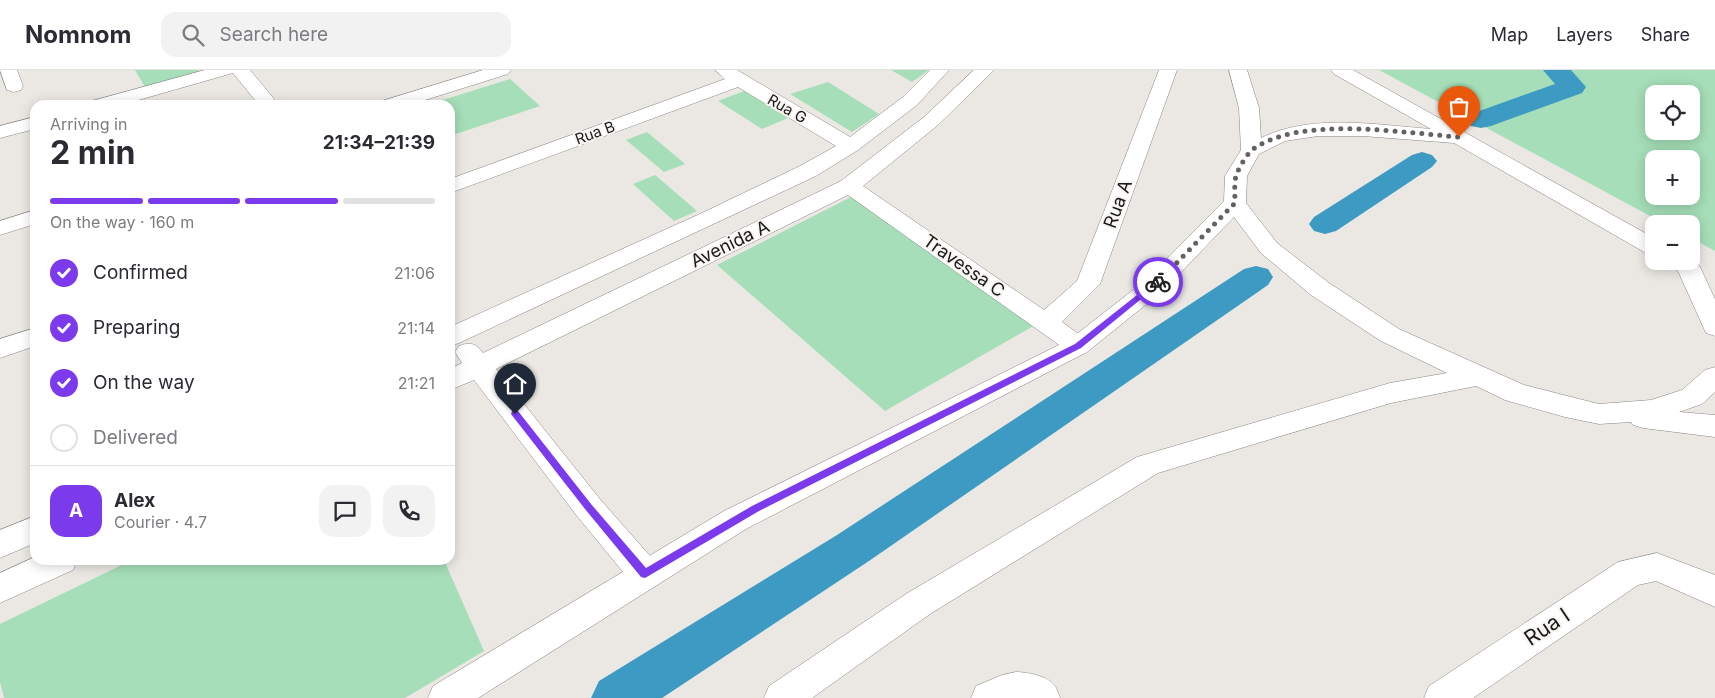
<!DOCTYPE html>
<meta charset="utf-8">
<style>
body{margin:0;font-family:Inter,sans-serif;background:#f2f2f3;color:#2b2b33;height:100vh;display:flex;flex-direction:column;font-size:19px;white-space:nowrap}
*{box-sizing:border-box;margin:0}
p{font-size:16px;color:#7c7c81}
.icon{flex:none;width:28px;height:28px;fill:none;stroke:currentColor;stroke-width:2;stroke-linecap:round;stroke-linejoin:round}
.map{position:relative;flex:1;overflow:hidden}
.details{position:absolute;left:30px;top:30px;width:425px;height:465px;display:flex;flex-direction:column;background:#fff;border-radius:15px;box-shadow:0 2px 12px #0003}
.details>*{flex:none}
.buttons{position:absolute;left:1645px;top:15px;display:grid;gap:10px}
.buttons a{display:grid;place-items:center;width:55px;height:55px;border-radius:10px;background:#fff;box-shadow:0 2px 12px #0003;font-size:25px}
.pin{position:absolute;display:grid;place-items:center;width:42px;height:42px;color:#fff;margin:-51px -21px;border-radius:50% 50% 50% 0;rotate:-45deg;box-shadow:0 0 5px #0007}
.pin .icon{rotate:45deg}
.courier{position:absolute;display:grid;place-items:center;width:50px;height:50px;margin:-25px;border:4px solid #7c3aed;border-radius:50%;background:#fff;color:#222;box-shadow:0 1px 6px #0007}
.headline em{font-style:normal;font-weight:700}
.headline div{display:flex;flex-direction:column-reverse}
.headline{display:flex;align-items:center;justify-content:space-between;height:85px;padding:0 20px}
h1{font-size:32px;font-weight:700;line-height:38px}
.bar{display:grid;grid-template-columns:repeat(4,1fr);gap:8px 5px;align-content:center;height:60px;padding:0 20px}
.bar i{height:6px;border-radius:4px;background:#e1e1e2}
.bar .selected{background:#7c3aed}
.bar p{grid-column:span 4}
.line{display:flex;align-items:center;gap:12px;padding:0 20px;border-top:1px solid #e1e1e2}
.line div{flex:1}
.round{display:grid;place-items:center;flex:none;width:52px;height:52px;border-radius:15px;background:#f2f2f3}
ol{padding:0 20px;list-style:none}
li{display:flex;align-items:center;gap:15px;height:55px}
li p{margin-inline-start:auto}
li .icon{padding:5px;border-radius:50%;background:#7c3aed;color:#fff;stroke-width:4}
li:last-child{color:#7c7c81}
li i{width:28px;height:28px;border:2px solid #e1e1e2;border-radius:50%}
header{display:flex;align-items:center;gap:30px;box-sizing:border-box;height:70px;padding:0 25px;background:#fff;border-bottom:1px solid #e1e1e2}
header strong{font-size:24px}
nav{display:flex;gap:28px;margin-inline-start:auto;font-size:18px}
.search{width:350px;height:45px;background:#f2f2f3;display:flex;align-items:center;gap:12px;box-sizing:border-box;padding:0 18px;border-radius:15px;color:#7c7c81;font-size:19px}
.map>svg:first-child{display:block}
.green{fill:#a5deb8;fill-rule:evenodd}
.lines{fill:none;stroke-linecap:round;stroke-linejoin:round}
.canal{fill:#3d9bc3;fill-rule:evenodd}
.street-casing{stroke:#888682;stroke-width:1}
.secondary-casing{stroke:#888682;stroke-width:1}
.street{fill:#fff;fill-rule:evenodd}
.secondary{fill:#fff;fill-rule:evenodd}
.route{fill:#7c3aed}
.done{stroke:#64625f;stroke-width:5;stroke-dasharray:0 9}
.labels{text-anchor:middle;stroke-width:4;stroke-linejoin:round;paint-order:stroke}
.far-street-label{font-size:15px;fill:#1b1a18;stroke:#f8f6f2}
.street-label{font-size:18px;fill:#1b1a18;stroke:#f8f6f2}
.near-street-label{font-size:21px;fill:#1b1a18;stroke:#f8f6f2}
</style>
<header>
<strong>Nomnom</strong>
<div class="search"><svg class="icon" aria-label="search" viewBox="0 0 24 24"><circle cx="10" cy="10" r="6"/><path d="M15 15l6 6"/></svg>Search here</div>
<nav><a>Map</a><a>Layers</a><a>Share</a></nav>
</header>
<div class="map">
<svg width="1715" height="628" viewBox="0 0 1715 628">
<rect width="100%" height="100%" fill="#ebe8e4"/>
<g class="green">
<path d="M135,0H198L199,2L145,17Z"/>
<path d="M891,0H929L912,12Z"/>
<path d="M1379,0H1715V181L1691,168V154H1665ZM1654,24H1691V61H1654ZM1654,89H1691V126H1654Z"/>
<path d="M510,9L540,36L450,66V35H427Z"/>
<path d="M828,12L879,44L852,62L790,24Z"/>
<path d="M744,21L788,48L762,59L718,31Z"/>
<path d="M647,62L685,94L664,102L626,70Z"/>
<path d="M655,105L697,141L674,151L633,114Z"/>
<path d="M851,127L1035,255L885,341L717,195Z"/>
<path d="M132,490H444L484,581L405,628H4L0,612V554Z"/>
</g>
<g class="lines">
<g class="canal">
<path d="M1543,0H1571L1586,17L1582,23L1491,56L1481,58L1471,56L1467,50L1471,44L1555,14Z"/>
<path d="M1422,82L1432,85L1437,91L1432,97L1336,161L1325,164L1314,161L1309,154L1314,147L1412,85Z"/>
<path d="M1256,196L1268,199L1273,207L1268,215L869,491L662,628H591L599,611L837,465L1244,199Z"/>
</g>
<g class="street-casing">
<g id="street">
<path d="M0,0H17L23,16L21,20L14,22L7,20Z"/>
<path d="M205,0H250L279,35H259L233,3L121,35H89L92,31Z"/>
<path d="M483,0H511L508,4L409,35H379L382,31Z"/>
<path d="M715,0H737L850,67L903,27L930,0H949L917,35L858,80L816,106L459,273L450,276V257L702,143L800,96L836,76L738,17L450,123V109L725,9Z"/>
<path d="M974,0H994L938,55L863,116L1044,240L1077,211L1159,0H1177L1100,214L1062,252L1087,270L1091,276L1087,282L1078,285L1069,282L848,125L496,299L599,428L657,494L662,504L657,514L645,518L633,514L577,446L474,310L450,320V299L462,293L455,282L459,276C470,272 476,273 483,283L841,111L924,47Z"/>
<path d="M35,47V59L0,68V56Z"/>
<path d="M35,140V154L0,165V151Z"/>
<path d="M35,258V276L0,288V269Z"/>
<path d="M35,446V473L0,488V460Z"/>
<path d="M1657,483L1715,505V537L1656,511L1638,515L1473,628H1424L1429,616L1618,492Z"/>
<path d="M35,487V490H77L73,500L0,533V503Z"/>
<path d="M1016,602C1027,602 1048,606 1055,616C1057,619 1059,625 1060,628H971L976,616L1002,605Z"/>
</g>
</g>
<g class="secondary-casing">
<g id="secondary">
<path d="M1229,0H1247L1259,38L1261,68C1311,43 1377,55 1431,59L1334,4L1331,0H1353L1654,168V185L1646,183L1454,73L1363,66H1318L1285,71L1259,84L1247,106L1246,133L1277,173L1329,213L1399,259L1524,315L1599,334L1651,330L1682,320L1705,300L1715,297V322L1702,334L1679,342L1715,345V367L1643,358L1633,355L1631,352L1599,354L1565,347L1505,330L1476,316L1391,333L1158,403L930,544L812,628H764L769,616L906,524L1137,387L1390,313L1447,303L1381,271L1311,225L1261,183L1234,147L1164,220L1087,282L746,459L478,628H428L433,616L724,441L1069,270L1146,210L1224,131L1225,106L1241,80L1239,38Z"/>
<path d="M1691,189L1700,197L1715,229V266L1706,263L1678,201L1669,196L1665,191H1691Z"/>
</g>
</g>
<use href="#street" class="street"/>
<use href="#secondary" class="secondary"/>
</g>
<path class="route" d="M1156,210L1162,212L1081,278L759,441L645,508L641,507L585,439L511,344L512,341H518L591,434L646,498L752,436L1075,274Z"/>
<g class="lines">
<path class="done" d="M1158,212L1235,133C1235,125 1234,113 1236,106C1238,99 1247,84 1252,80C1298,45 1404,63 1459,67"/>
</g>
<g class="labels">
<g class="far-street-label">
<text transform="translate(787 39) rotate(30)" y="5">Rua G</text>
<text transform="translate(595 63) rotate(-20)" y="5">Rua B</text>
</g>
<g class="street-label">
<text transform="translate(1118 134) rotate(-70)" y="6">Rua A</text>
<text transform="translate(730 174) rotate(-26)" y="6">Avenida A</text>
<text transform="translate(964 196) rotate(35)" y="6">Travessa C</text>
</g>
<g class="near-street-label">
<text transform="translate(1547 557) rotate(-34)" y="7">Rua I</text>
</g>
</g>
</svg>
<div class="buttons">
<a><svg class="icon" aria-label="locate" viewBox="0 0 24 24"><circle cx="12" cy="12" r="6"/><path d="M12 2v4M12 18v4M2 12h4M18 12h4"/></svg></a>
<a>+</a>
<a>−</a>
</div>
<div class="pin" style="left:1459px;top:67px;background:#ea580c"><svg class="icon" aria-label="bag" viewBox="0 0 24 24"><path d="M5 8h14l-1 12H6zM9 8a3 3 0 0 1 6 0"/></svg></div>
<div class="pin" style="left:515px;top:344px;background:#1f2937"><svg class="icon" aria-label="home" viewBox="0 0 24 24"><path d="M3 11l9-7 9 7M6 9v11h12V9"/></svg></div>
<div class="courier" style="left:1158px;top:212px"><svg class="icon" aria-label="bike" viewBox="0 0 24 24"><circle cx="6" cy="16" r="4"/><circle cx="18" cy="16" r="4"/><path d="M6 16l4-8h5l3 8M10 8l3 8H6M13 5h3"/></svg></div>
<section class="details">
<div class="headline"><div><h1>2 min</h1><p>Arriving in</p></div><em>21:34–21:39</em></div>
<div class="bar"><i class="selected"></i><i class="selected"></i><i class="selected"></i><i></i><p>On the way · 160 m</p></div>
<ol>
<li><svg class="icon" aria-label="check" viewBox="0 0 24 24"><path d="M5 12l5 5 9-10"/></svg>Confirmed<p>21:06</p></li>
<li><svg class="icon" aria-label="check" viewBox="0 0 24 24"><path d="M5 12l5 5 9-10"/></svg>Preparing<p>21:14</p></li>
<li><svg class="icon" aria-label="check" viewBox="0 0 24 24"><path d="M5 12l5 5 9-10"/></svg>On the way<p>21:21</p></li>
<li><i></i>Delivered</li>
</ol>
<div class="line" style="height:90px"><b class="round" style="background:#7c3aed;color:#fff">A</b><div><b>Alex</b><p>Courier · 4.7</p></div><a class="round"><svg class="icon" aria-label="chat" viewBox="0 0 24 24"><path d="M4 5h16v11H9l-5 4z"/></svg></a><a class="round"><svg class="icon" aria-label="phone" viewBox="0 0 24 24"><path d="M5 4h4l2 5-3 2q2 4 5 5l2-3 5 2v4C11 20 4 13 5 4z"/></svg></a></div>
</section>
</div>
